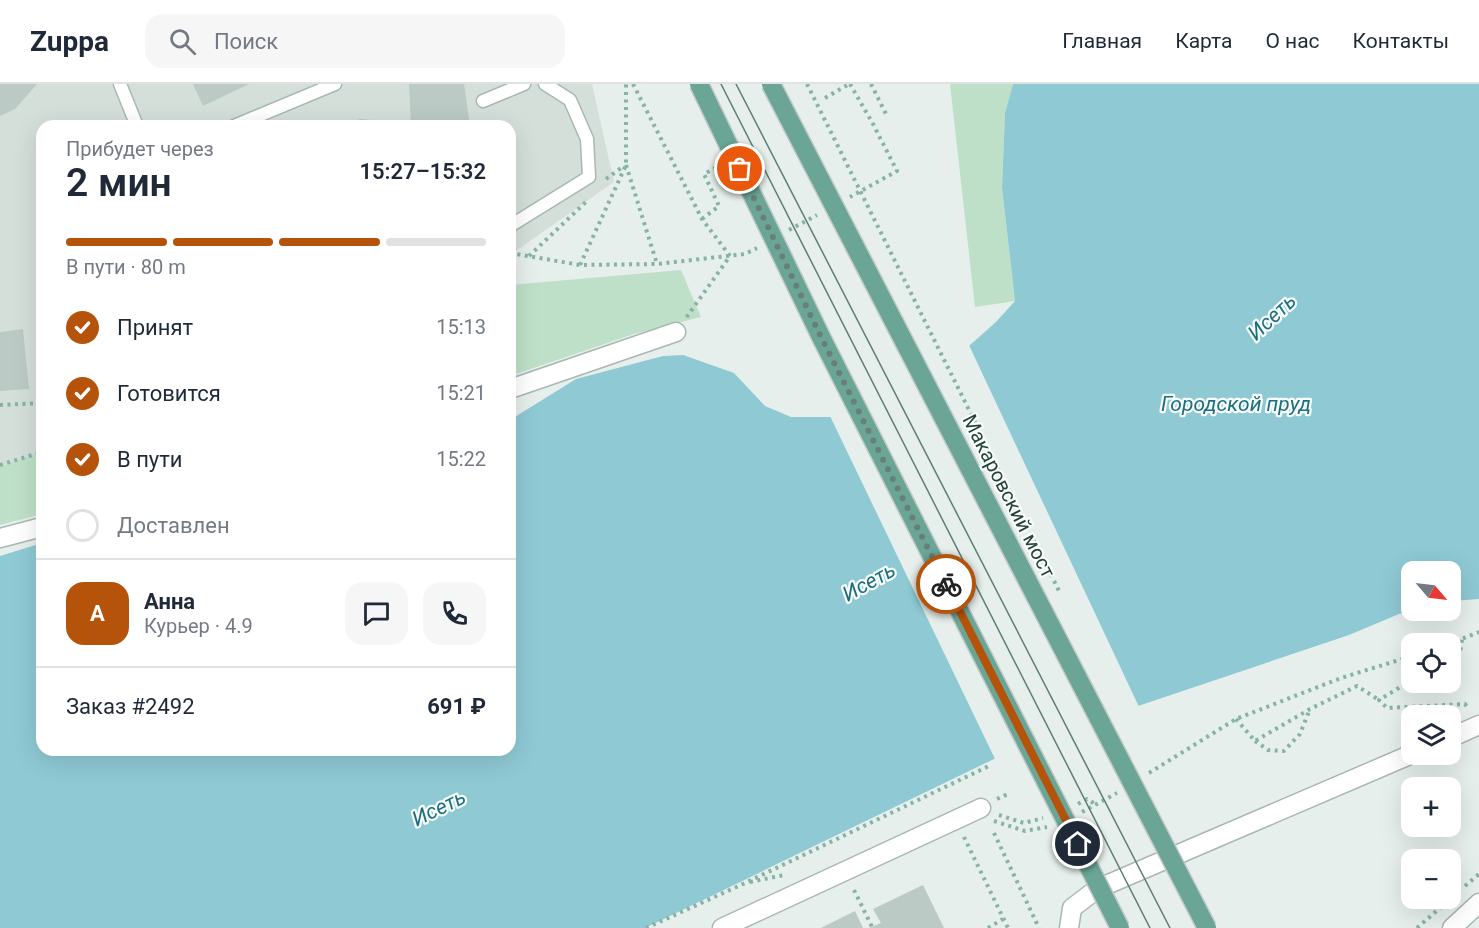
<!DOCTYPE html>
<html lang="ru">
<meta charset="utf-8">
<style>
body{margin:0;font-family:Roboto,sans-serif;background:#f6f6f7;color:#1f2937;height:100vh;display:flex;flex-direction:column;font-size:22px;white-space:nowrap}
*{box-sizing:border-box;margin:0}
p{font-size:20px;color:#747a83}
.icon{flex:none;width:33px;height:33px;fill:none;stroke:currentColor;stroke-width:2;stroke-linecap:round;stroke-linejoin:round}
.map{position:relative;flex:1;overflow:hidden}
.details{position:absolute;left:36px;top:36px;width:480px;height:636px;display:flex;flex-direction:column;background:#fff;border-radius:18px;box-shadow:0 6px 24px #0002}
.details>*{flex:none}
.needle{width:39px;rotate:118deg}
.buttons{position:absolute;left:1401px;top:477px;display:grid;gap:12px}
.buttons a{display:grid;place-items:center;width:60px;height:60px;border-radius:12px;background:#fff;box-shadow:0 6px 24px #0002;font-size:30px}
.pin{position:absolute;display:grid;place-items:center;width:51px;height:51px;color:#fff;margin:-26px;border:3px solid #fff;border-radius:50%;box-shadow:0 2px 6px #0007}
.courier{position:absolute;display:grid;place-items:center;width:60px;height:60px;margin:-30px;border:4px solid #b45309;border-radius:50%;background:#fff;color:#222;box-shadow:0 2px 8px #0007}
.summary em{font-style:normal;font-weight:600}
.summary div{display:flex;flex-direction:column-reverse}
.summary{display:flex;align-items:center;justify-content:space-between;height:102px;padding:0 30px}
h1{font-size:39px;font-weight:600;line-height:45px}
.bar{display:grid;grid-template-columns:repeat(4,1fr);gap:9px 6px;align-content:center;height:72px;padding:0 30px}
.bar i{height:8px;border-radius:4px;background:#e0e1e3}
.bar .active{background:#b45309}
.bar p{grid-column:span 4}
.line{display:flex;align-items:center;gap:15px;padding:0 30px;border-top:2px solid #e0e1e3}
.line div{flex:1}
.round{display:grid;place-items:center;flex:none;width:63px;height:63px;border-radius:18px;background:#f6f6f7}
ol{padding:0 30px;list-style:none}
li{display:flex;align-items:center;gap:18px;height:66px}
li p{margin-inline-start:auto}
li .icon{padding:6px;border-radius:50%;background:#b45309;color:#fff;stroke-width:4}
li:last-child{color:#747a83}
li i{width:33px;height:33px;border:3px solid #e0e1e3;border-radius:50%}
header{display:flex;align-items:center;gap:36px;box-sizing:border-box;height:84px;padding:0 30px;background:#fff;border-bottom:2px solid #e0e1e3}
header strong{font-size:28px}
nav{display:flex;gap:33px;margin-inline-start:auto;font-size:21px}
.search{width:420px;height:54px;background:#f6f6f7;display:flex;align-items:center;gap:15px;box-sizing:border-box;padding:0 21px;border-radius:18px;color:#747a83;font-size:22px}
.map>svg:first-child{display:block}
.built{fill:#d4dfda}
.green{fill:#bfe0c8}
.water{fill:#8ec9d4}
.pier{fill:#e6efeb}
.building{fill:#bbcac4}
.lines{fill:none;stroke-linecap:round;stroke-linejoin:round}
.service-casing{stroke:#a8b8b2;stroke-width:15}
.pedestrian-casing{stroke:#a8b8b2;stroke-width:21}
.minor-casing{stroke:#a8b8b2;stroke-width:21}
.tertiary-casing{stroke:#a8b8b2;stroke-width:21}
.path{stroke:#86b3a5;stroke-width:4;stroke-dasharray:3 4.5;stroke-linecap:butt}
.service{stroke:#fff;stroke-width:12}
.pedestrian{stroke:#fff;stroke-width:18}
.minor{stroke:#fff;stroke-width:18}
.tertiary{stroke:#fff;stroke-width:18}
.tram{stroke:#5f7d75;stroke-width:1.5}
.primary-bridge-casing{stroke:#c2cac8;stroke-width:21;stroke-linecap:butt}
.path-bridge{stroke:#86b3a5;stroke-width:4;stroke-dasharray:3 4.5;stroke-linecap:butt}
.primary-bridge{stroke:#6aa596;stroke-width:18}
.done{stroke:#687f78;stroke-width:6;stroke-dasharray:0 10.8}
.route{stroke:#b45309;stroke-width:8}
.labels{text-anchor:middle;stroke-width:4.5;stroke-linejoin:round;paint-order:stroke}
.street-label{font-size:20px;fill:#24423a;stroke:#f7fbf9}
.water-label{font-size:21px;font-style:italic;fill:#1c6f80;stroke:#f7fbf9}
</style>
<header>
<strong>Zuppa</strong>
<div class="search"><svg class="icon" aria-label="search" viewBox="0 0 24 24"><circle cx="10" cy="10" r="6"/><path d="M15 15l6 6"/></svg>Поиск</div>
<nav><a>Главная</a><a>Карта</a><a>О нас</a><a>Контакты</a></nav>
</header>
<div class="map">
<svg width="1479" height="844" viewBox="0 0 1479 844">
<rect width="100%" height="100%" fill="#e6efeb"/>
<path class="built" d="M0,0H592L614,98L510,171V42H42V367L0,383Z"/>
<g class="green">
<path d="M950,0H1013L1005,29L1002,104L1015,217L975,223Z"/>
<path d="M681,186L701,233L634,250L510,292V201Z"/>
<path d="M42,367V430L0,441V383Z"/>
</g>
<path class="water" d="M1013,0H1479V515L1451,517L1450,488H1412L1413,527L1399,530L1349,551L1138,622L994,675L645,844H0V472L42,459V666H510V336L576,295L663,272L683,271L734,289L765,322L791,333H830L969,262L996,238L1015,217L1002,104L1005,29Z"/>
<path class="pier" d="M968,259L1140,625L996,677L829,330Z"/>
<g class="building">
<path d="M0,0H37L15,25L0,32Z"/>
<path d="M193,0H249L203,22Z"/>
<path d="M409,0H464L469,35L467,42H328L361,35L411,40Z"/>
<path d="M23,245L29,305L0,307V248Z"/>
<path d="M923,801L944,844H869L881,839L873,825Z"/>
<path d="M855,827L863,844H821Z"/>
</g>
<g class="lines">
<g class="service-casing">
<g id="service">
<path d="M120,0L137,42"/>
<path d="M483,17L524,0"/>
<path d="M234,42L335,0"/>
<path d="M510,142L589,93L587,55L570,16L545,0"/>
</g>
</g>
<g class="pedestrian-casing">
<g id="pedestrian">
<path d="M510,305L676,248"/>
<path d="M0,454L42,443"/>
<path d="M722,844L981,724"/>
</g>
</g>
<g class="minor-casing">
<g id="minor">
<path d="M1450,654L1479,641"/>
<path d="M1069,844L1072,824L1097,805L1412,670"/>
</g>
</g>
<g class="tertiary-casing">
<path id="tertiary" d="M1452,844L1479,819"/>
</g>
<g class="path">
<path d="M633,0L702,135L730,172L686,234"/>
<path d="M850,0L873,40L897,87L850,113"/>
<path d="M871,0L886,30"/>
<path d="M825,14L849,0"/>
<path d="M626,81L657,180"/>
<path d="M606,95L624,82"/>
<path d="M702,135L719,122L704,90L719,82"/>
<path d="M789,146L817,131"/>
<path d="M510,169L580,181L657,180L745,170L757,164"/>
<path d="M529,172L588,116"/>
<path d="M580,181L626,81V0"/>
<path d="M0,321L42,319"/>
<path d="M0,381L42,368"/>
<path d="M1449,560L1479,548"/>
<path d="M1450,575L1460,570L1462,555"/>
<path d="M1412,596L1379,616L1387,624L1465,620L1468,624"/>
<path d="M1236,635L1255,657L1310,625L1357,602L1379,616"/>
<path d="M1255,657L1268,666L1284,667L1300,650L1310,625"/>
<path d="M1149,689L1236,635L1341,594L1412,572"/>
<path d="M997,715L1010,709"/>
<path d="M1078,720L1087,715L1097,721"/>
<path d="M1082,728L1117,709"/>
<path d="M999,731L1024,739L1043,734"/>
<path d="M994,737L1025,747L1047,743"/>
<path d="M994,749L1039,844"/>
<path d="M964,753L1008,844"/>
<path d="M750,798L784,791"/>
<path d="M1465,802L1479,790"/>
<path d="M854,806L872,843"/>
<path d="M646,844L743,800L991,681"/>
<path d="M988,844L1003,835"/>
<path d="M1417,844L1441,823"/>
</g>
<use href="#service" class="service"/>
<use href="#pedestrian" class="pedestrian"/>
<use href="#minor" class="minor"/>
<use href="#tertiary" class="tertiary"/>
<g class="tram">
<path d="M721,0L1150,844"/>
<path d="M736,0L1170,844"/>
</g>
<g class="primary-bridge-casing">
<g id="primary-bridge">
<path d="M699,0L822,255L1120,844"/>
<path d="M771,0L1207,844"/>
</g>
</g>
<path class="path-bridge" d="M807,0L1059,507"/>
<use href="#primary-bridge" class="primary-bridge"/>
</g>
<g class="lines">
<path class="done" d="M740,85L822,255L946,500"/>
<path class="route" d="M946,500L1078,760"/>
</g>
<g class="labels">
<g class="street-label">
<text transform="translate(1009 412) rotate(63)" y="7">Макаровский мост</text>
</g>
<g class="water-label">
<text transform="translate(1272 233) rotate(-43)" y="7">Исеть</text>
<text x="1236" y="327">Городской пруд</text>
<text transform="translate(869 498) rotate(-29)" y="7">Исеть</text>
<text transform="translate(439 724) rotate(-26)" y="7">Исеть</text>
</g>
</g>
</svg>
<div class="buttons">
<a><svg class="needle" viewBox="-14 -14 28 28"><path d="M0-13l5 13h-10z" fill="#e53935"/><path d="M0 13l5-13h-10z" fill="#747a83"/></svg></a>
<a><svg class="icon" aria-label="locate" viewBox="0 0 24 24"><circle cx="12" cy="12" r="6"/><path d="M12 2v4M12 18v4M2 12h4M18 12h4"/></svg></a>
<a><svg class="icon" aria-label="layers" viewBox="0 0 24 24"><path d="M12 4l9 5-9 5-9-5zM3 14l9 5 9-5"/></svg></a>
<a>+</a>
<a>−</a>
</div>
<div class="pin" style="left:740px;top:85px;background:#ea580c"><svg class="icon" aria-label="bag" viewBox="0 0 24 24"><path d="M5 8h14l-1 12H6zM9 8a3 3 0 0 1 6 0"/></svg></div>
<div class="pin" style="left:1078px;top:760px;background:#1f2937"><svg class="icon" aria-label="home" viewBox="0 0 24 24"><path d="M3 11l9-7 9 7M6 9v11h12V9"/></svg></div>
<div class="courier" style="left:946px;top:500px"><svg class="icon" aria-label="bike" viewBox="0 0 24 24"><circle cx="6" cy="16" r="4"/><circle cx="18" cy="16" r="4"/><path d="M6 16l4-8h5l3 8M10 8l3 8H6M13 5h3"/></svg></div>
<section class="details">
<div class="summary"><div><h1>2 мин</h1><p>Прибудет через</p></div><em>15:27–15:32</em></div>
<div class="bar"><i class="active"></i><i class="active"></i><i class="active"></i><i></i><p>В пути · 80 m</p></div>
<ol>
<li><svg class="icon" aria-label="check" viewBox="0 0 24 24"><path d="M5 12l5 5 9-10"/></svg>Принят<p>15:13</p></li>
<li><svg class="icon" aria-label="check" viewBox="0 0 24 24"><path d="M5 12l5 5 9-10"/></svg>Готовится<p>15:21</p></li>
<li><svg class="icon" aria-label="check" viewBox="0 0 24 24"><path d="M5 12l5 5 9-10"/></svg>В пути<p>15:22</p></li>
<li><i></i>Доставлен</li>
</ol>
<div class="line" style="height:108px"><b class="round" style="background:#b45309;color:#fff">А</b><div><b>Анна</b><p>Курьер · 4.9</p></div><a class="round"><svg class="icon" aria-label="chat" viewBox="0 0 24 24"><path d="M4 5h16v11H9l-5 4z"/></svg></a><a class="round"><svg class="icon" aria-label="phone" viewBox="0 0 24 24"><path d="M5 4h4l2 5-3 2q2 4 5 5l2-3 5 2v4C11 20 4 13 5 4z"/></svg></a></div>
<div class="line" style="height:78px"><div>Заказ #2492</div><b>691 ₽</b></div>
</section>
</div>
